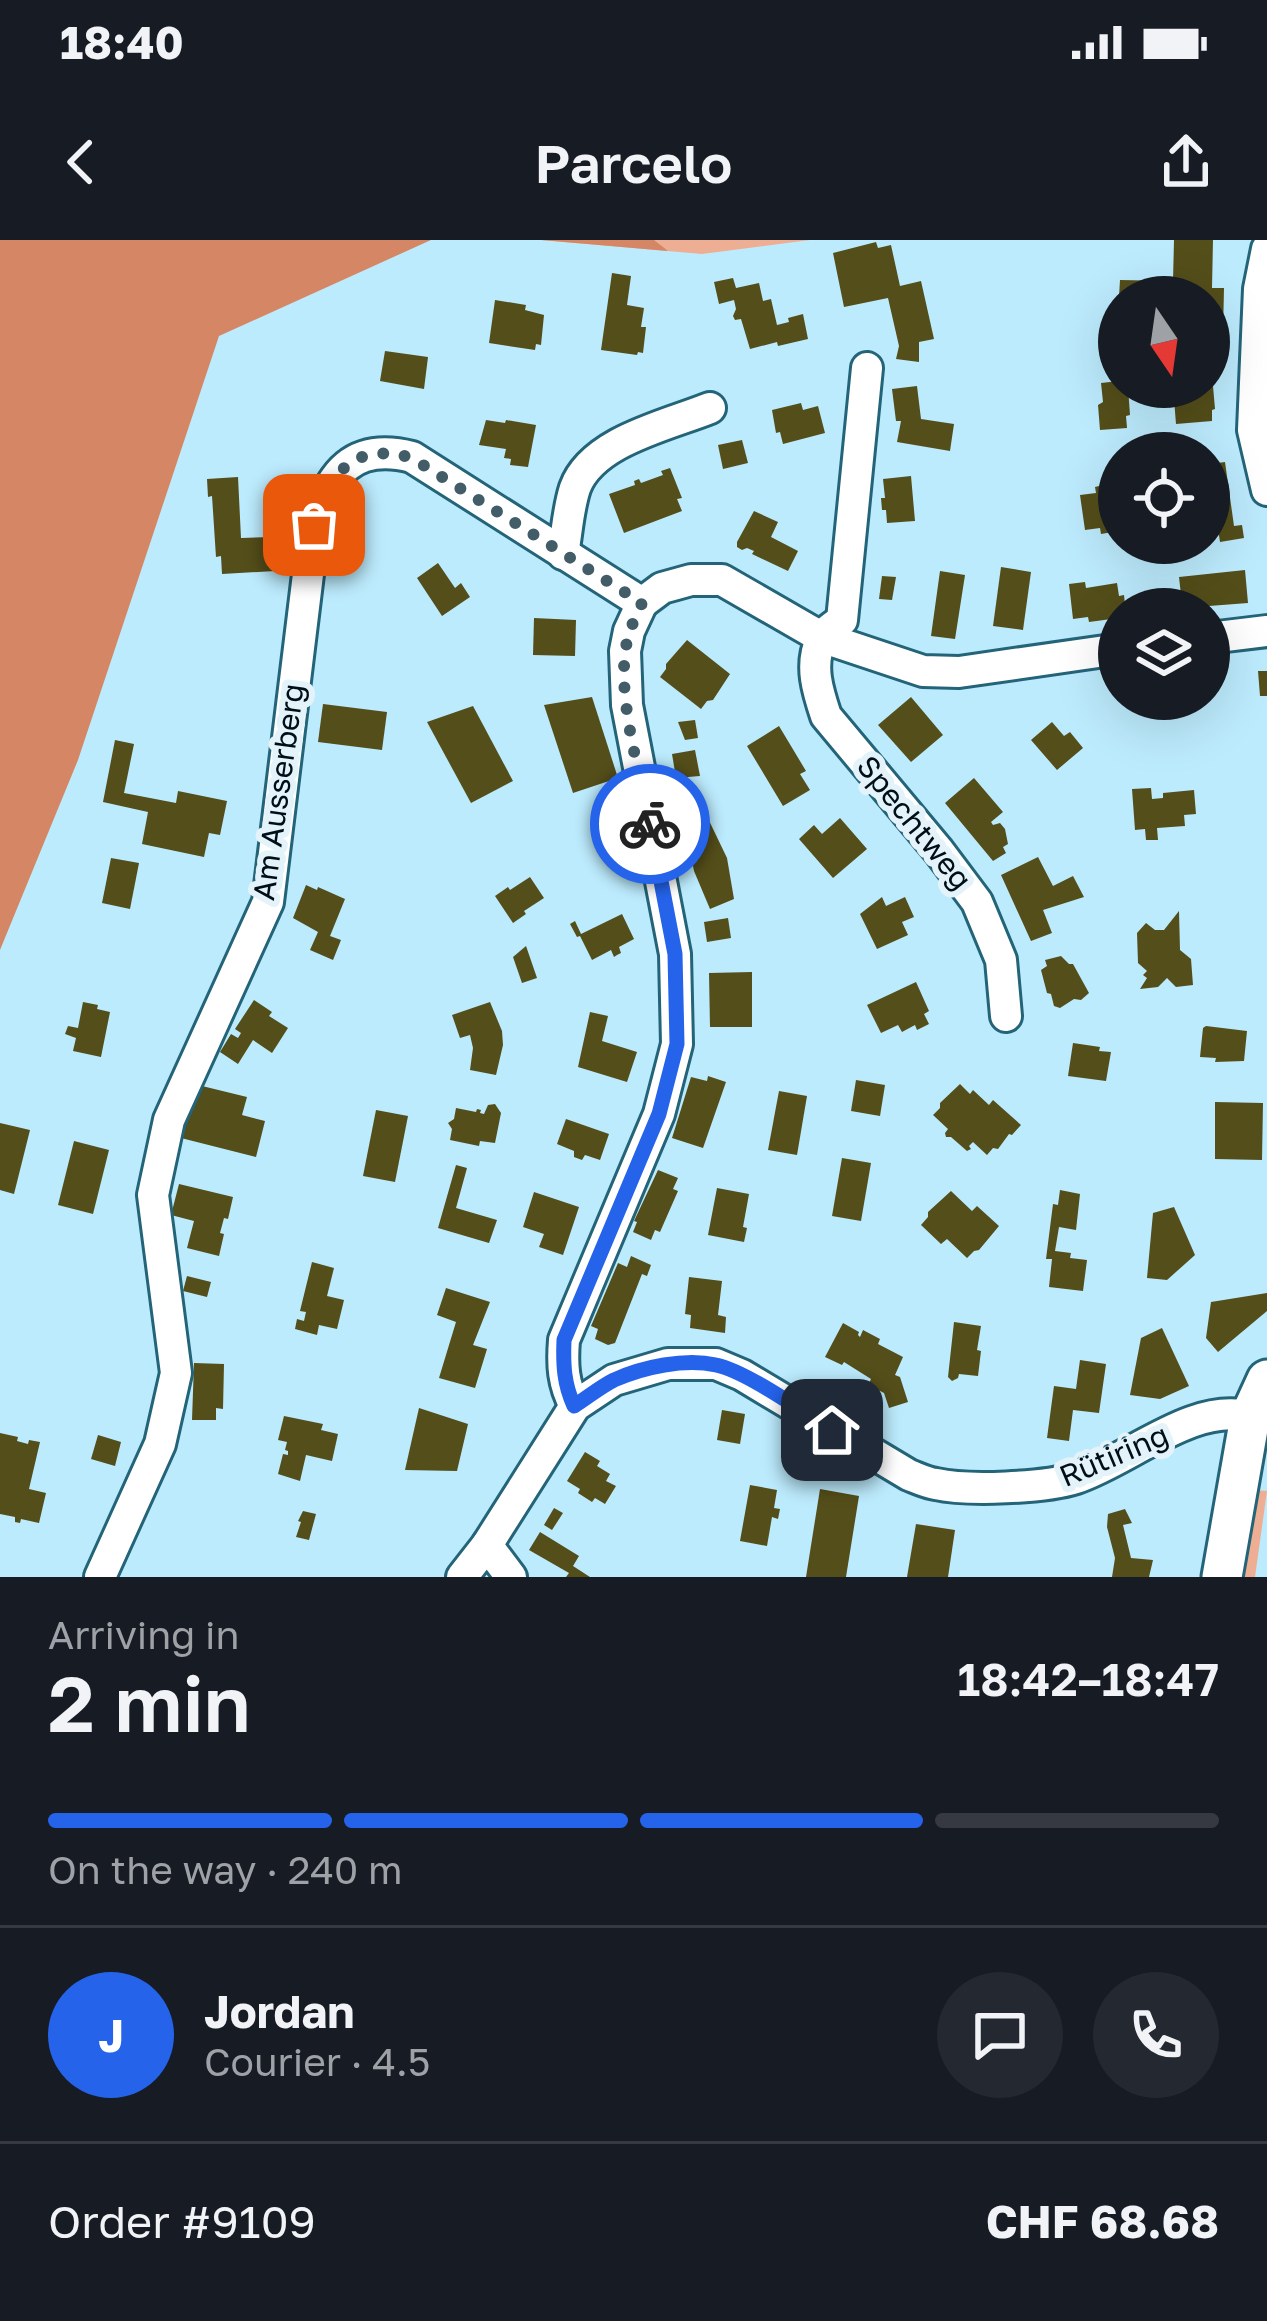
<!DOCTYPE html>
<meta charset="utf-8">
<style>
body{margin:0;font-family:"Golos Text",sans-serif;background:#242831;color:#f1f3f6;height:100vh;display:flex;flex-direction:column;font-size:45px;white-space:nowrap}
*{box-sizing:border-box;margin:0}
p{font-size:39px;color:#9ea1a6}
.icon{flex:none;width:66px;height:66px;fill:none;stroke:currentColor;stroke-width:2;stroke-linecap:round;stroke-linejoin:round}
.map{position:relative;height:1337px;overflow:hidden}
.panel{display:flex;flex-direction:column;background:#171b24;flex:1}
.panel>*{flex:none}
.needle{width:78px;rotate:167deg}
.tools{position:absolute;left:1098px;top:36px;display:grid;gap:24px}
.tools a{display:grid;place-items:center;width:132px;height:132px;border-radius:50%;background:#171b24;box-shadow:0 12px 48px #0002;font-size:60px}
.pin{position:absolute;display:grid;place-items:center;width:102px;height:102px;color:#fff;margin:-51px;border-radius:24px;box-shadow:0 6px 18px #0006}
.courier{position:absolute;display:grid;place-items:center;width:120px;height:120px;margin:-60px;border:9px solid #2563eb;border-radius:50%;background:#fff;color:#222;box-shadow:0 3px 15px #0007}
.head em{font-style:normal;font-weight:600}
.head div{display:flex;flex-direction:column-reverse}
.head{display:flex;align-items:center;justify-content:space-between;height:204px;padding:0 48px}
h1{font-size:78px;font-weight:600;line-height:90px}
.bar{display:grid;grid-template-columns:repeat(4,1fr);gap:18px 12px;align-content:center;height:144px;padding:0 48px}
.bar i{height:15px;border-radius:9px;background:#363941}
.bar .current{background:#2563eb}
.bar p{grid-column:span 4}
.line{display:flex;align-items:center;gap:30px;padding:0 48px;border-top:3px solid #363941}
.line div{flex:1}
.round{display:grid;place-items:center;flex:none;width:126px;height:126px;border-radius:63px;background:#242831}
.status{display:flex;justify-content:space-between;align-items:center;height:84px;padding:0 60px;background:#171b24;direction:ltr}
.status svg{height:33px;fill:currentColor}
header{display:flex;justify-content:space-between;align-items:center;height:156px;padding:0 48px;background:#171b24;font-size:54px;font-weight:600}
.map>svg:first-child{display:block}
.green{fill:#eeae93}
.forest{fill:#d58665}
.building{fill:#544e1a}
.lines{fill:none;stroke-linecap:round;stroke-linejoin:round}
.minor-casing{stroke:#246479;stroke-width:36}
.tertiary-casing{stroke:#246479;stroke-width:45}
.minor{stroke:#fff;stroke-width:30}
.tertiary{stroke:#fff;stroke-width:39}
.done{stroke:#425c68;stroke-width:12;stroke-dasharray:0 21.6}
.route{stroke:#2563eb;stroke-width:15}
.labels{text-anchor:middle;stroke-width:12;stroke-linejoin:round;paint-order:stroke}
.street-label{font-size:30px;fill:#000f17;stroke:#e3f3f9}
</style>
<div class="status"><b>18:40</b><svg viewBox="0 0 49 12"><path d="M0 12V9h3v3zM5 12V6h3v6zM10 12V3h3v9zM15 12V0h3v12zM26 1h20v11H26zM47 4h2v5h-2z"/></svg></div>
<header><svg class="icon" aria-label="back" viewBox="0 0 24 24"><path d="M15 5l-7 7 7 7"/></svg>Parcelo<svg class="icon" aria-label="share" viewBox="0 0 24 24"><path d="M12 15V3M7 8l5-5 5 5M5 13v7h14v-7"/></svg></header>
<div class="map">
<svg width="1267" height="1337" viewBox="0 0 1267 1337">
<rect width="100%" height="100%" fill="#bcebfd"/>
<g class="green">
<path d="M541,0H810L702,14Z"/>
<path d="M1254,1250L1267,1251L1255,1337H1241Z"/>
</g>
<g class="forest">
<path d="M0,0H431L219,96L78,520L0,710Z"/>
<path d="M541,0H654L668,11Z"/>
</g>
<g class="building">
<path d="M1174,0H1213L1212,48H1224L1223,93H1209V57H1119L1120,40L1173,41Z"/>
<path d="M876,2L878,8L891,5L900,46L921,41L934,99L919,102V122L896,119L899,106L888,58L844,67L833,13Z"/>
<path d="M612,33L631,36L627,65L644,68L641,87H646L643,113L638,112L637,115L601,110Z"/>
<path d="M733,38L736,48L759,43L763,61L771,59L777,85L789,82L788,78L803,74L808,99L778,106L777,102L750,109L741,79L735,80L733,76L736,69L734,60L719,64L714,42Z"/>
<path d="M495,60L526,65L525,70L544,75L541,105L536,104L535,110L489,103Z"/>
<path d="M385,111L428,117L424,149L380,141Z"/>
<path d="M1119,141V147H1128L1130,175L1126,176L1127,188L1100,190L1098,165L1103,162L1101,143Z"/>
<path d="M917,146L921,179L954,184L950,211L897,202L901,181H896L892,149Z"/>
<path d="M1213,146L1215,169L1212,170V181L1176,184L1173,147Z"/>
<path d="M801,163L803,170L818,166L825,193L783,204L780,192L776,193L772,170Z"/>
<path d="M486,180L505,183L506,180L536,185L528,227L510,225L511,219L504,218L506,209L479,205Z"/>
<path d="M742,200L748,223L723,229L718,205Z"/>
<path d="M1179,206V213H1152V209Z"/>
<path d="M1225,222L1234,286L1242,285L1244,298L1220,302L1218,289L1209,291V224Z"/>
<path d="M670,228L682,258L677,259L682,271L624,293L609,254L635,245L634,241L639,239L641,243L663,235L661,231Z"/>
<path d="M911,236L915,281L887,283L886,270H882L881,258H885L883,239Z"/>
<path d="M238,237L241,298L273,297L275,331L222,334L221,316L216,317L212,256L208,257L207,239Z"/>
<path d="M1119,241V291L1101,294L1100,288L1085,290L1080,255L1096,253L1095,247Z"/>
<path d="M754,271L778,282L771,297L798,311L788,331L752,314L754,311L747,308L742,310L737,307V302Z"/>
<path d="M438,323L455,348L461,343L470,357L442,376L417,338Z"/>
<path d="M1001,327L1031,332L1023,390L993,386Z"/>
<path d="M1245,330L1248,363L1170,369L1169,356L1181,355L1179,337Z"/>
<path d="M940,331L965,335L955,399L931,396Z"/>
<path d="M882,336L896,337L892,360L879,359Z"/>
<path d="M1085,342L1086,348L1117,343L1119,356L1124,355L1125,365L1120,366L1119,378L1089,382L1088,377L1073,379L1069,344Z"/>
<path d="M534,378L576,380L575,416L533,415Z"/>
<path d="M687,400L730,434L713,460L707,461L701,469L660,437L666,429V424Z"/>
<path d="M1258,431H1267V456H1260Z"/>
<path d="M592,457L618,538L573,553L544,465Z"/>
<path d="M911,457L943,495L911,522L878,485Z"/>
<path d="M323,464L387,472L382,510L318,502Z"/>
<path d="M473,466L513,541L471,563L427,482Z"/>
<path d="M695,480L698,498L685,500L678,482Z"/>
<path d="M1052,482L1064,496L1070,492L1083,508L1057,530L1031,500Z"/>
<path d="M779,486L806,531L800,534L810,550L783,566L747,506Z"/>
<path d="M115,500L134,504L124,553L176,563L178,551L227,561L220,595L209,593L204,617L142,604L148,572L103,562Z"/>
<path d="M695,510L700,536L676,538L672,514Z"/>
<path d="M974,538L1003,572L991,582L993,585L1000,583L1005,589L1008,604L1003,607L1006,613L993,621L945,563Z"/>
<path d="M1151,548L1152,559L1163,558V553L1194,550L1196,574L1184,575L1185,586L1157,588L1158,600H1146L1145,589L1135,590L1132,549Z"/>
<path d="M702,566L727,618L734,659L710,669L694,631L684,580Z"/>
<path d="M840,578L867,609L833,638L799,599L814,585L822,594Z"/>
<path d="M1038,617L1053,646L1073,636L1084,657L1043,670L1052,693L1031,701L1001,635Z"/>
<path d="M111,618L139,623L130,669L102,663Z"/>
<path d="M530,637L544,658L524,671L526,674L513,683L495,656L508,647L510,650Z"/>
<path d="M306,645L317,650L318,647L345,659L330,696L341,700L333,720L310,710L318,692L293,678Z"/>
<path d="M882,657L886,666L905,657L914,677L902,682L908,695L877,709L860,674Z"/>
<path d="M1179,671L1180,710L1191,719L1193,745L1176,747L1167,738L1158,747L1140,749L1147,738L1143,735L1147,731L1138,723L1137,693L1146,683L1155,690H1164Z"/>
<path d="M622,674L634,699L619,707L621,713L617,715L614,717L611,710L592,720L580,696L577,697L570,684L575,681L581,694Z"/>
<path d="M728,678L731,698L707,702L704,682Z"/>
<path d="M526,706L537,738L522,743L513,717Z"/>
<path d="M1061,716L1069,724H1073L1089,753L1081,760L1074,759L1060,768L1054,766L1051,754L1047,753L1041,730L1047,726L1045,720Z"/>
<path d="M752,732V787H710L709,733Z"/>
<path d="M916,742L929,771L924,774L929,784L917,790L915,785L902,792L898,785L881,793L867,765Z"/>
<path d="M254,760L272,772L269,776L288,788L272,813L253,800L238,824L220,812L231,794L238,798L241,793L235,789Z"/>
<path d="M83,762L98,765L97,769L110,772L101,817L73,811L76,798L65,794L68,786L78,788Z"/>
<path d="M490,762L502,791L503,805L496,835L470,830L473,808L470,795L460,798L452,775Z"/>
<path d="M590,772L608,776L602,801L637,812L627,842L578,827Z"/>
<path d="M1206,786L1247,791L1244,821L1215,822L1216,818L1200,817L1203,788Z"/>
<path d="M1073,803L1100,807L1099,811L1111,812L1106,841L1068,836Z"/>
<path d="M708,836L726,842L703,908L672,898L691,837L707,841Z"/>
<path d="M856,840L885,845L880,876L851,871Z"/>
<path d="M960,844L970,854L973,850L989,865L993,860L1021,885L1012,895L1009,894L998,909L993,908L987,915L973,902L969,906L971,909L967,911L951,897H946L945,893L948,889L933,875L940,868V863Z"/>
<path d="M198,845L247,857L242,875L265,881L256,917L177,897L184,872L191,874Z"/>
<path d="M779,851L807,856L797,915L768,910Z"/>
<path d="M1215,862L1263,863L1262,920L1215,919Z"/>
<path d="M495,864L501,873L495,903L480,901L479,906L450,900L452,889L448,883L454,879L456,868L476,872L477,869L481,870L480,873L484,874L488,865Z"/>
<path d="M376,870L408,876L395,942L363,936Z"/>
<path d="M566,879L609,894L600,920L585,915L582,920L574,917V911L557,904Z"/>
<path d="M0,883L30,890L14,954L0,950Z"/>
<path d="M74,901L109,910L93,974L58,965Z"/>
<path d="M842,918L871,923L861,981L832,976Z"/>
<path d="M456,925L467,928L456,968L497,980L489,1003L438,988Z"/>
<path d="M658,930L678,938L673,949L678,951L660,992L655,990L651,1000L633,992L637,982L634,981Z"/>
<path d="M179,944L233,957L228,979L224,978L220,993L224,994L219,1016L187,1008L194,981L171,975Z"/>
<path d="M717,948L749,954L743,987L747,988L744,1002L708,995Z"/>
<path d="M1060,950L1080,954L1076,990L1059,987L1055,1011L1071,1013L1070,1018L1087,1020L1083,1051L1049,1047L1052,1019H1046L1053,964L1058,965Z"/>
<path d="M951,951L972,971L977,966L999,986L979,1010L974,1011L967,1018L947,999L941,1004L921,985L928,977V972Z"/>
<path d="M534,952L579,967L563,1015L539,1007L544,994L523,987Z"/>
<path d="M1174,967L1195,1015L1167,1040L1147,1038L1153,973Z"/>
<path d="M631,1016L651,1025L647,1036L642,1034L615,1103L608,1105L595,1099L598,1089L591,1086L618,1023L627,1027Z"/>
<path d="M312,1022L334,1028L327,1056L344,1060L337,1089L319,1085L317,1095L295,1089L297,1079L304,1081L306,1072L300,1071Z"/>
<path d="M187,1036L211,1042L207,1057L183,1051Z"/>
<path d="M689,1037L722,1041L718,1075L726,1077L725,1093L690,1088L691,1075L685,1074Z"/>
<path d="M446,1048L490,1062L473,1105L487,1109L475,1148L439,1138L456,1082L437,1075Z"/>
<path d="M1267,1053V1071L1218,1112L1206,1098L1211,1062Z"/>
<path d="M954,1082L981,1086L977,1110L981,1111L978,1136L959,1134L958,1138L952,1141L948,1137Z"/>
<path d="M843,1083L859,1092L858,1095L860,1097L863,1090L880,1099L878,1104L903,1117L895,1135L900,1137L908,1162L889,1168L884,1153L868,1145L871,1139L844,1122L842,1125L825,1117Z"/>
<path d="M1162,1088L1189,1146L1160,1159L1130,1155L1141,1098Z"/>
<path d="M1080,1120L1106,1124L1099,1173L1073,1170L1069,1201L1047,1198L1054,1146L1076,1149Z"/>
<path d="M194,1123L224,1124L223,1169L216,1168V1180H192Z"/>
<path d="M419,1168L468,1184L457,1231L405,1230Z"/>
<path d="M722,1170L745,1174L740,1204L717,1200Z"/>
<path d="M284,1176L323,1184L321,1190L338,1194L332,1221L306,1215L300,1241L278,1234L283,1214L288,1215V1211L285,1210L287,1202L278,1200Z"/>
<path d="M0,1193L18,1197L17,1201L28,1204L29,1200L40,1202L29,1249L46,1253L39,1283L21,1279L20,1283L15,1282V1277L0,1274Z"/>
<path d="M98,1195L121,1202L115,1226L91,1219Z"/>
<path d="M585,1212L600,1221L597,1226L610,1234L606,1241L616,1246L605,1264L595,1258L592,1262L578,1253L580,1249L567,1241Z"/>
<path d="M750,1245L777,1250L774,1268L780,1269L778,1279L772,1277L767,1306L740,1301Z"/>
<path d="M820,1249L859,1256L846,1337H806Z"/>
<path d="M554,1268L563,1273L552,1290L544,1285Z"/>
<path d="M1125,1269L1132,1283L1123,1285L1131,1318L1153,1320L1149,1337H1112L1115,1318L1107,1287L1108,1274Z"/>
<path d="M303,1271L316,1274L309,1300L296,1297L301,1282L298,1281Z"/>
<path d="M916,1284L955,1290L948,1337H907Z"/>
<path d="M540,1292L579,1316L573,1326L590,1337H566L569,1333L529,1310Z"/>
</g>
<g class="lines">
<g class="minor-casing">
<g id="minor">
<path d="M1267,9L1259,49L1253,190L1267,250"/>
<path d="M867,128L842,380C835,385 824,392 821,400C809,425 818,452 826,476L938,610L977,662L1001,720L1006,776"/>
<path d="M563,314C567,293 568,269 575,248C592,201 668,185 710,168"/>
<path d="M642,363L662,348L691,340H722L821,397L923,431L959,432L1119,409"/>
<path d="M1209,398L1267,391"/>
<path d="M575,1166C563,1144 562,1125 564,1100L659,874L677,804L675,714L627,465L625,411L629,391L642,363"/>
<path d="M487,1305L511,1337"/>
<path d="M100,1337L160,1204L176,1133L153,955L169,880L268,662L314,285C330,233 353,202 412,217L642,363"/>
<path d="M462,1337L487,1305L575,1166L614,1140L668,1124H716L742,1135L909,1235C917,1238 927,1243 936,1244C967,1251 1045,1248 1076,1238C1128,1221 1194,1161 1250,1177"/>
</g>
</g>
<g class="tertiary-casing">
<path id="tertiary" d="M1222,1337L1250,1177L1267,1140"/>
</g>
<use href="#minor" class="minor"/>
<use href="#tertiary" class="tertiary"/>
</g>
<g class="lines">
<path class="done" d="M314,285C329,233 354,201 412,218L642,363C635,378 628,392 626,407C617,458 640,533 650,584"/>
<path class="route" d="M650,584L675,714L677,804L659,874L564,1100C563,1125 564,1144 574,1166C587,1158 600,1147 614,1140C643,1127 685,1118 716,1125C746,1131 803,1172 832,1190"/>
</g>
<g class="labels">
<g class="street-label">
<text transform="translate(279 552) rotate(-82)" y="10">Am Ausserberg</text>
<text transform="translate(914 583) rotate(51)" y="10">Spechtweg</text>
<text transform="translate(1114 1216) rotate(-23)" y="10">Rütiring</text>
</g>
</g>
</svg>
<div class="tools">
<a><svg class="needle" viewBox="-14 -14 28 28"><path d="M0-13l5 13h-10z" fill="#e53935"/><path d="M0 13l5-13h-10z" fill="#9ea1a6"/></svg></a>
<a><svg class="icon" aria-label="locate" viewBox="0 0 24 24"><circle cx="12" cy="12" r="6"/><path d="M12 2v4M12 18v4M2 12h4M18 12h4"/></svg></a>
<a><svg class="icon" aria-label="layers" viewBox="0 0 24 24"><path d="M12 4l9 5-9 5-9-5zM3 14l9 5 9-5"/></svg></a>
</div>
<div class="pin" style="left:314px;top:285px;background:#ea580c"><svg class="icon" aria-label="bag" viewBox="0 0 24 24"><path d="M5 8h14l-1 12H6zM9 8a3 3 0 0 1 6 0"/></svg></div>
<div class="pin" style="left:832px;top:1190px;background:#1f2937"><svg class="icon" aria-label="home" viewBox="0 0 24 24"><path d="M3 11l9-7 9 7M6 9v11h12V9"/></svg></div>
<div class="courier" style="left:650px;top:584px"><svg class="icon" aria-label="bike" viewBox="0 0 24 24"><circle cx="6" cy="16" r="4"/><circle cx="18" cy="16" r="4"/><path d="M6 16l4-8h5l3 8M10 8l3 8H6M13 5h3"/></svg></div>
</div>
<section class="panel">
<div class="head"><div><h1>2 min</h1><p>Arriving in</p></div><em>18:42–18:47</em></div>
<div class="bar"><i class="current"></i><i class="current"></i><i class="current"></i><i></i><p>On the way · 240 m</p></div>
<div class="line" style="height:216px"><b class="round" style="background:#2563eb;color:#fff">J</b><div><b>Jordan</b><p>Courier · 4.5</p></div><a class="round"><svg class="icon" aria-label="chat" viewBox="0 0 24 24"><path d="M4 5h16v11H9l-5 4z"/></svg></a><a class="round"><svg class="icon" aria-label="phone" viewBox="0 0 24 24"><path d="M5 4h4l2 5-3 2q2 4 5 5l2-3 5 2v4C11 20 4 13 5 4z"/></svg></a></div>
<div class="line" style="height:156px"><div>Order #9109</div><b>CHF 68.68</b></div>
</section>
